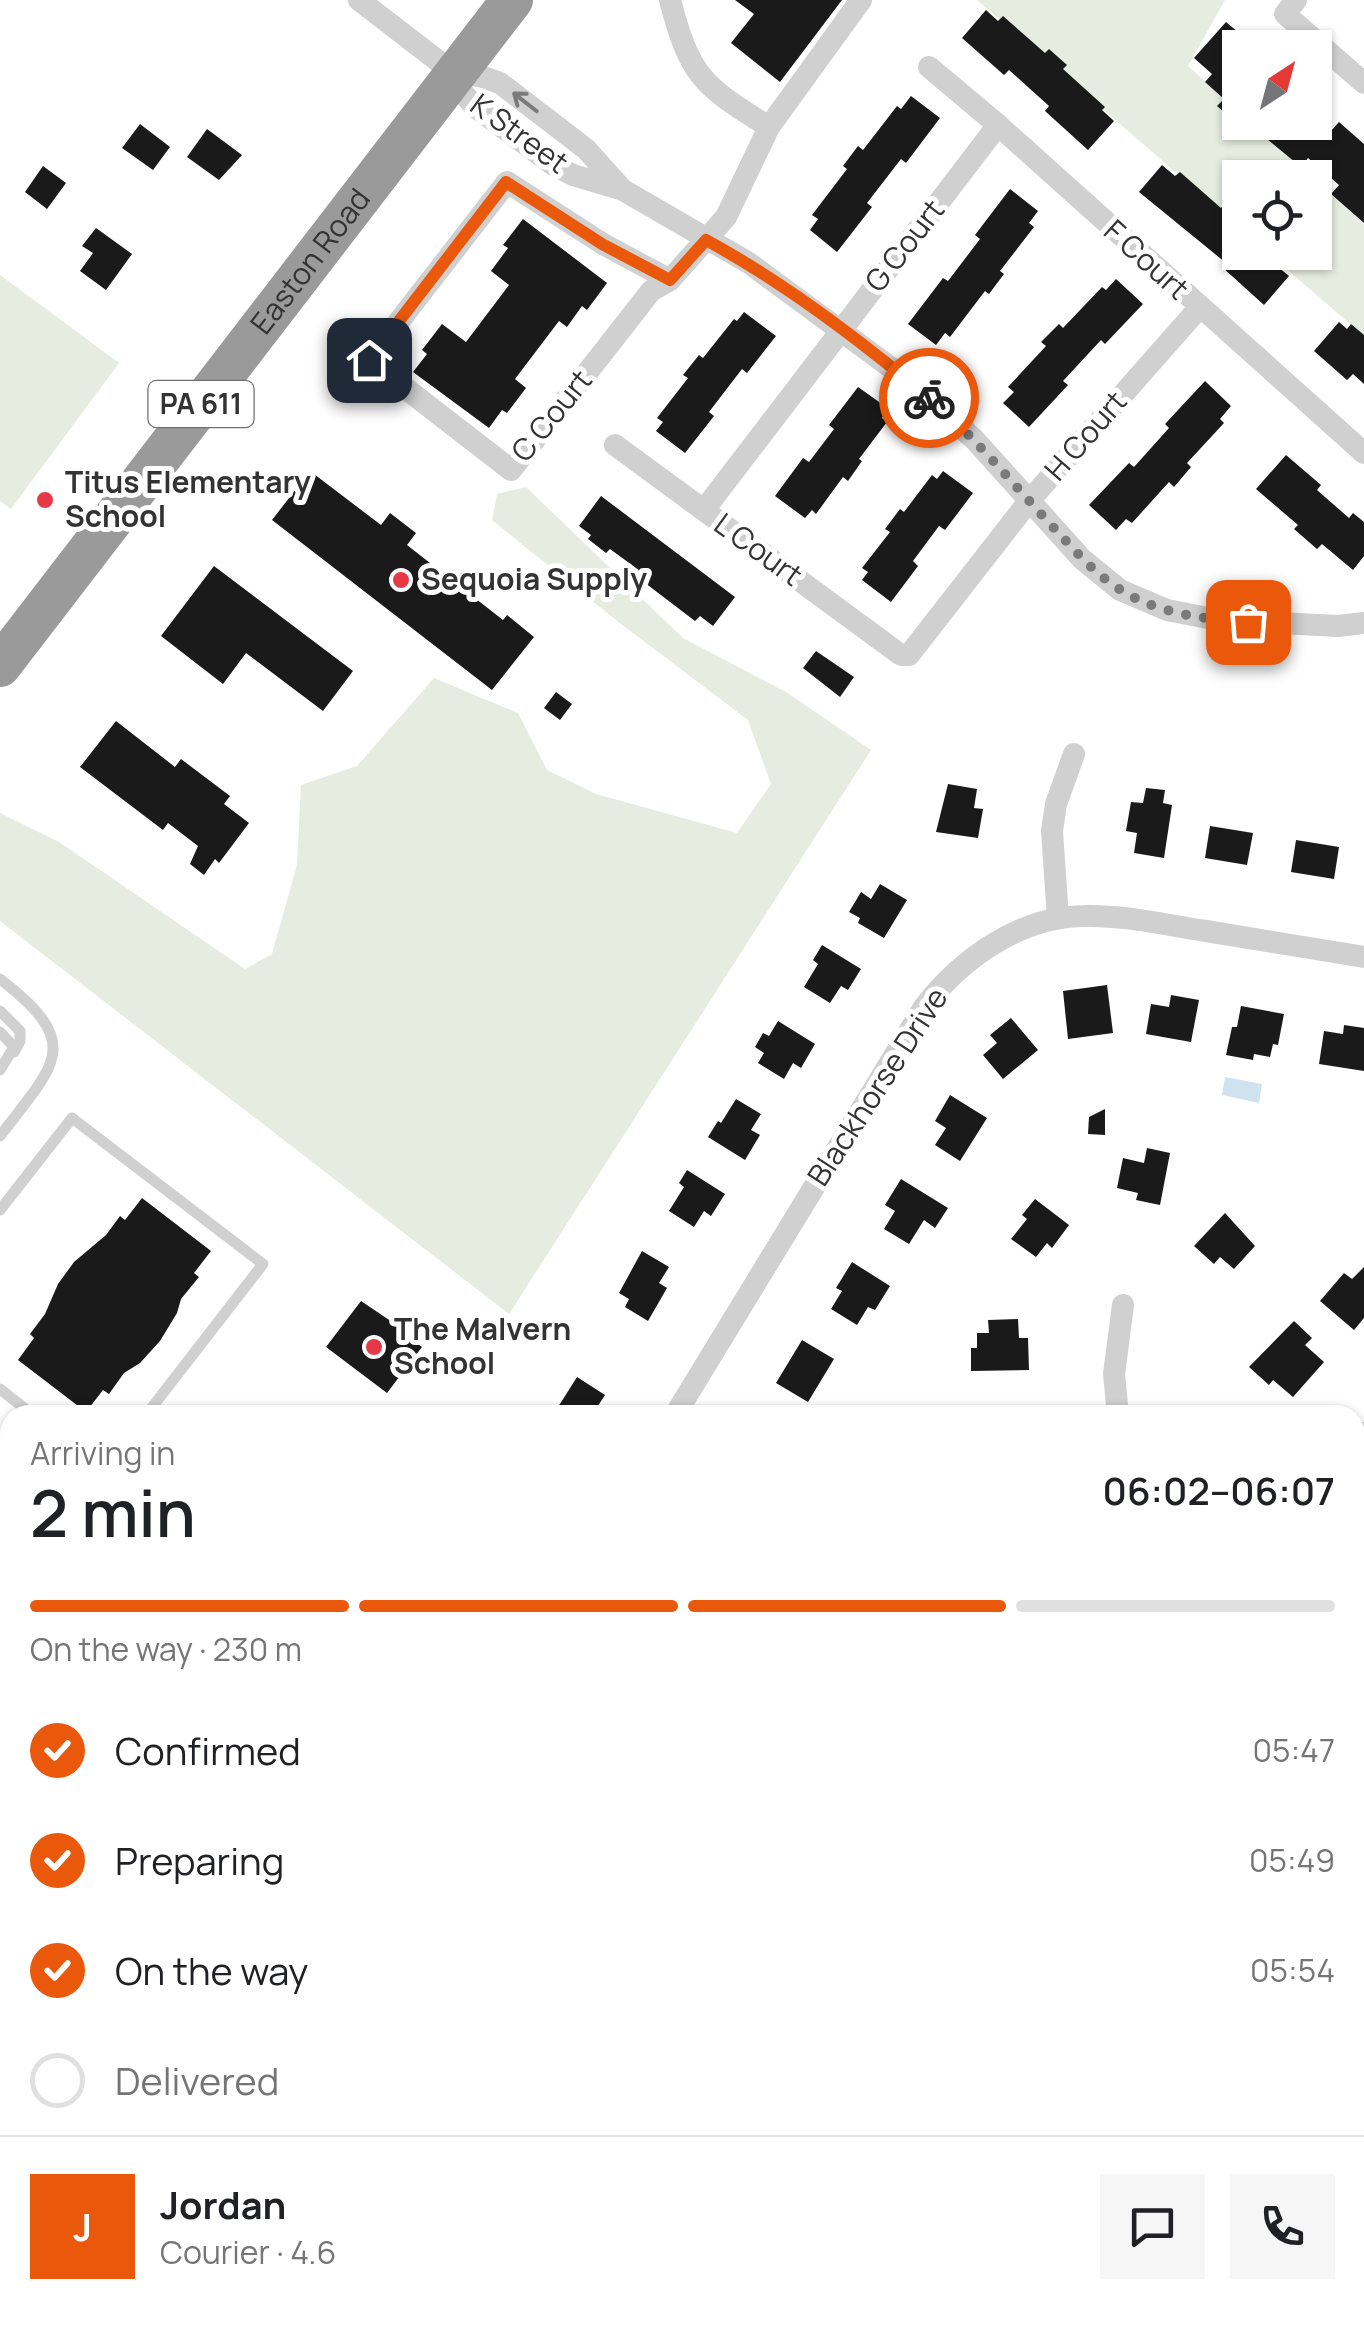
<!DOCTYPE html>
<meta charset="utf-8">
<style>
body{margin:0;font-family:Manrope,sans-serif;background:#f6f6f6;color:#202124;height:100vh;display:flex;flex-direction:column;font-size:38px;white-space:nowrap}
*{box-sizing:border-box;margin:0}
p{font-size:32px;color:#757577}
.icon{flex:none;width:55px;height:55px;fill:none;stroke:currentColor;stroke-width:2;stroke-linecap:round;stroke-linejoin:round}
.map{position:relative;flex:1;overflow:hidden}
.details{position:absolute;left:0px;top:1405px;width:1365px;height:932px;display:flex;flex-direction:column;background:#fff;border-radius:30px 30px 0 0;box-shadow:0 2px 8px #0004}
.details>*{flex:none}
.needle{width:65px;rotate:36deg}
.buttons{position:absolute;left:1222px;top:30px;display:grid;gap:20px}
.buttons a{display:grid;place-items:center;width:110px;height:110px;border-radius:0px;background:#fff;box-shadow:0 2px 8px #0004;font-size:50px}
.pin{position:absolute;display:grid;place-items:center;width:85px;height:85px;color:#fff;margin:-42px;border-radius:20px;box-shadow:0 5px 15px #0006}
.courier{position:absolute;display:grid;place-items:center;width:100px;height:100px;margin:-50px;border:8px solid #ea580c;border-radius:50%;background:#fff;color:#222;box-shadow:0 2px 12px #0007}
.summary em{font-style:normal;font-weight:600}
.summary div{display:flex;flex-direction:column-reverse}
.summary{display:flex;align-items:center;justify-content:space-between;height:170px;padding:0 30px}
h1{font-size:65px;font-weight:600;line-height:75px}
.bar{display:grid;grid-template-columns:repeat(4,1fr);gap:15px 10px;align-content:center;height:120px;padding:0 30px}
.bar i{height:12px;border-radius:8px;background:#e0e0e0}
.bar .on{background:#ea580c}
.bar p{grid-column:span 4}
.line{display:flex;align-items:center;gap:25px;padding:0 30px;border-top:2px solid #e0e0e0}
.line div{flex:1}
.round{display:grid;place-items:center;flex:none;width:105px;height:105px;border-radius:0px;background:#f6f6f6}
ol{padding:0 30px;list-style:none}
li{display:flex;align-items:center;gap:30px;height:110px}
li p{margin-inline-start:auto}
li .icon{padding:10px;border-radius:50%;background:#ea580c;color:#fff;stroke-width:4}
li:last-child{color:#757577}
li i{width:55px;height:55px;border:5px solid #e0e0e0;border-radius:50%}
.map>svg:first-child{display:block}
.green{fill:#e6ecdf}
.water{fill:#cfe2ee}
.building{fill:#1a1a1a}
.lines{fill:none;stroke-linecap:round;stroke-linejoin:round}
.lane{stroke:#d0d0d0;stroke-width:11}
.street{stroke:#d0d0d0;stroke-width:22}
.highway{stroke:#9a9a9a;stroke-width:42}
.oneway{stroke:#7a7a7a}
.done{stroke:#7a7a7a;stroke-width:10;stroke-dasharray:0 18}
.route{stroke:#ea580c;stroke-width:12}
.poi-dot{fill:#e63946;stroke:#fff;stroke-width:4}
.labels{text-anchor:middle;stroke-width:10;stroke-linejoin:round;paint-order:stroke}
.shield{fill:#fff;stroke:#707070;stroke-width:2.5}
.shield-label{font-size:28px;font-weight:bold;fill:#333}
.street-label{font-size:30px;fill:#333;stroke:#fff}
.poi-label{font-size:30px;font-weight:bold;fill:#333;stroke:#fff;text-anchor:start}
</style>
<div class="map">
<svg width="1364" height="2337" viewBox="0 0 1364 2337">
<rect width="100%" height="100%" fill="#fff"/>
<g class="green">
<path d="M977,0H1225L1188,66L1240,112V122L1251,123L1312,177L1240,178V228Z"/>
<path d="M1315,180L1364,224V336L1268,253L1315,252Z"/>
<path d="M0,275L119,363L11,509L0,501Z"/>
<path d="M526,487L683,638L786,692L871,750L509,1314L0,921V813L59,842L245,969L272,954L297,865L301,785L357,766L434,678L518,713L547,770L596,794L737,833L771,784L748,720L621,624L492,520L497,494Z"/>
</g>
<path class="water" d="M1225,1077L1262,1084L1259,1103L1222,1095Z"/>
<g class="building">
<path d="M735,0H842L780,82L731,43L754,14Z"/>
<path d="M986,10L998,21L1003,16L1045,53L1049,49L1067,65L1063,69L1105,107L1102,110L1114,121L1088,150L1045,111L1049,106L1009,70L1004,75L962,38Z"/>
<path d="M1226,22L1245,38L1240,44V114L1237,111L1231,118L1217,106L1224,99L1205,82L1212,74L1194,58Z"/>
<path d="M911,96L940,118L906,163L901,159L867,203L872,207L837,252L810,230L818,219L812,215L847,169L843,166L858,146L863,150L897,106L901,109Z"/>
<path d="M1281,122H1321L1331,131L1339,122L1364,144V223L1331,194L1339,185L1308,158L1301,167L1267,139Z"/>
<path d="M140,124L170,147L153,170L122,148Z"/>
<path d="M207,129L242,155L219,180L187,157Z"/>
<path d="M1162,165L1175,176L1180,172L1221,208L1225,204L1240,218V252H1270L1281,262L1277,266L1289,276L1264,305L1222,267L1226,263L1139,192Z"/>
<path d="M43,166L66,183L47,209L25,192Z"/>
<path d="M1010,189L1038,211L1029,223L1034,227L1000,271L1004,274L989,294L985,291L950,337L945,333L936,345L908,324L943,278L948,281L980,239L975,235Z"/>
<path d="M523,219L607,283L587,310L582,306L567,327L559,321L515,379L526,388L507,413L502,410L489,428L413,372L427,354L422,350L442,324L466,342L509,285L491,271L508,248L503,245Z"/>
<path d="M96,228L132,254L106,290L80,271L93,253L82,246Z"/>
<path d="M1116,279L1143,304L1105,344L1101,340L1063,381L1068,385L1029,427L1003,403L1014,392L1008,387L1046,346L1041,342L1059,324L1063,328L1102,287L1106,290Z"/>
<path d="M744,312L776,336L747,373L742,369L709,412L714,416L685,453L656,431L663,422L657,418L688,378L683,375L699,355L703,358L734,319L737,321Z"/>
<path d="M1339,322L1347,329L1351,324L1364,335V384L1353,374L1347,380L1314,351Z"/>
<path d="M1205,381L1231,406L1220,419L1224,423L1187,463L1191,467L1174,487L1169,482L1132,523L1126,519L1116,530L1089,505L1129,463L1134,467L1169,428L1165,424Z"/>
<path d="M858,387L889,409L882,418L887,422L859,459L862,461L848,481L843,477L816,514L812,510L805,518L775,496L803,458L809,462L834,429L829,425Z"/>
<path d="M1286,455L1321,485L1317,490L1349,518L1353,513L1364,522V556L1353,570L1322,544L1317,549L1294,529L1298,525L1256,489Z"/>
<path d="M310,471L381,525L390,513L416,533L407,545L503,620L507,615L534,637L492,690L272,520Z"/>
<path d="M943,471L973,493L945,530L939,526L913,561L918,566L891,602L862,580L868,572L862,568L890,532L885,529L900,509L904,512L932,475L937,479Z"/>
<path d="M601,496L735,597L713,626L700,616L695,621L632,573L636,568L610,549L606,553L588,539L591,535L579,526Z"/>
<path d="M214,566L353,671L323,711L246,653L223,684L161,636Z"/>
<path d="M816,651L854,677L840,697L803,668Z"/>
<path d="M556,692L572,704L560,720L544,708Z"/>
<path d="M116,721L175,767L181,759L230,796L224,804L249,823L219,863L215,859L204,875L190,864L198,846L168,823L163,830L80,767Z"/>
<path d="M948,784L977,789L974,808L983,809L978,838L936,832Z"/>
<path d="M1146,788L1165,790L1163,803L1172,805L1164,858L1134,853L1137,833L1126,831L1131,802L1143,803Z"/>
<path d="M1210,826L1253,833L1247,865L1205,858Z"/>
<path d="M1296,840L1339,847L1334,879L1291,872Z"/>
<path d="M880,884L907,900L884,938L858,923L860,918L849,912L861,892L871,899Z"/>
<path d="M822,945L861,969L848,990L841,986L830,1003L804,987L818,964L813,960Z"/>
<path d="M1107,985L1113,1033L1068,1039L1063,991Z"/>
<path d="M1171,995L1199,1000L1191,1042L1146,1034L1151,1004L1169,1007Z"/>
<path d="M1241,1006L1284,1014L1278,1045L1273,1044L1270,1057L1254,1054L1253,1060L1226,1055L1232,1027H1237Z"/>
<path d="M1011,1018L1038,1050L1003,1079L983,1055L997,1043L990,1035Z"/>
<path d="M778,1021L815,1044L801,1068L793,1063L784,1079L758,1063L764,1053L755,1047L763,1033L769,1036Z"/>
<path d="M1344,1025L1364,1028V1071L1319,1064L1324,1031L1343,1034Z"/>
<path d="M950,1095L987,1118L960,1161L935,1145L946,1128L935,1121Z"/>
<path d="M736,1099L761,1114L751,1130L760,1135L745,1160L708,1137L718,1121L721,1123Z"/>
<path d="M1105,1109V1135L1088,1134L1089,1117Z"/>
<path d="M1147,1148L1170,1153L1160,1205L1136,1200L1138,1193L1117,1188L1123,1158L1144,1163Z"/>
<path d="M687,1170L725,1194L711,1216L704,1211L694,1227L669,1211L684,1187L679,1183Z"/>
<path d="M901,1179L948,1208L935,1228L924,1220L909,1244L884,1229L895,1211L885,1205Z"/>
<path d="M142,1198L211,1251L194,1273L199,1277L181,1299L177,1313L160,1341L140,1363L124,1373L109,1394L103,1390L86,1412L18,1360L34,1338L30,1334L45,1314L58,1284L74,1262L106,1235L120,1216L125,1220Z"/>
<path d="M1035,1199L1069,1225L1052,1248L1047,1243L1036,1257L1011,1239L1027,1219L1022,1215Z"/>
<path d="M1225,1213L1255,1246L1234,1269L1220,1257L1214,1264L1194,1246Z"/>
<path d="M642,1251L669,1267L659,1283L667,1288L648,1321L625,1307L629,1299L619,1293Z"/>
<path d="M852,1262L890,1286L875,1310L868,1307L857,1325L831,1309L842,1291L836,1288Z"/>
<path d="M1364,1267V1318L1354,1330L1320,1301L1344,1273L1352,1279Z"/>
<path d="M361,1301L404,1330L403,1332L422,1347L387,1393L326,1347Z"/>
<path d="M1018,1319L1019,1338H1028L1029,1370L971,1371V1348H977V1333H989L988,1320Z"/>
<path d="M1294,1321L1312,1338L1305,1345L1324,1362L1293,1397L1273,1380L1269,1385L1249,1367Z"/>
<path d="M802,1340L834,1359L808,1402L776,1383Z"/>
<path d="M577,1377L605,1395L592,1415H553Z"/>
</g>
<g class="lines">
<g class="lane">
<path d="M0,979C85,1044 55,1064 0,1136"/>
<path d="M0,1011L20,1031V1041L14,1052"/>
<path d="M0,1032L14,1047L0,1070"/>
<path d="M0,1210L72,1118L263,1264L146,1415"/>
<path d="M0,1389L33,1415"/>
<path d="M0,1557L10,1565"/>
<path d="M0,1600L10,1587"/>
</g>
<g class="street">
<path d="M359,0L455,74"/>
<path d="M670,0C690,77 703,86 769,127L861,0"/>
<path d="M1296,0L1285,14L1364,83"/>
<path d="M929,67L998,125L1364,453"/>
<path d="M455,74L480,76L500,83L586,149L623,190L749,263L905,378L974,439L1082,559L1120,590L1167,610L1218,620L1338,626L1364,623"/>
<path d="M455,74L462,92L475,107L552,164L573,175L623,190"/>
<path d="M507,182L603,244L670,280L651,291L511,470L369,360Z"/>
<path d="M670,280L726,217L769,127"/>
<path d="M615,445L901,655H909L1029,501L1199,308"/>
<path d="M704,510L998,125"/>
<path d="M1058,918L1052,831L1056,804L1074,754"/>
<path d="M675,1415L924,1007C962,958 1021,916 1085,916C1125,915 1166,925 1206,931C1259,940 1311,948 1364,957"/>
<path d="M1118,1415L1114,1374L1123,1305"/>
<path d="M1355,1442L1364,1433"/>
<path d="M0,1484L10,1492"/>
<path d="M0,2182L10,2177"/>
<path d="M0,2209L10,2239"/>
<path d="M32,2328L35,2337"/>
<path d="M1163,2328L1168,2337"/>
<path d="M439,2337L440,2328"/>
</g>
<path class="highway" id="s1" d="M0,666L512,0"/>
</g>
<defs><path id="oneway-shaft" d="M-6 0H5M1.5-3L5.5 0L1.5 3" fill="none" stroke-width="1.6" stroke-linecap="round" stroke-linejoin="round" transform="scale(2.5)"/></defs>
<use class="oneway" href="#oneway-shaft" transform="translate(525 102) rotate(-142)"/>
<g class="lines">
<path class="done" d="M929,398C974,436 1012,483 1053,527C1074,549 1094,574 1121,590C1158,614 1205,619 1248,622"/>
<path class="route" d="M369,360L506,182L602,244L670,280L706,240C785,283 860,340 929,398"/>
</g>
<g class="poi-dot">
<circle cx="45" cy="500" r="10"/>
<circle cx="401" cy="580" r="10"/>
<circle cx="374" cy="1347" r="10"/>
</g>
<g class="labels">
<rect class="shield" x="148.5" y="381" width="105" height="46" rx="8"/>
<g class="shield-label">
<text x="201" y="414">PA 611</text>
</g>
<g class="street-label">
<text transform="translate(519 134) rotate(36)" y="10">K Street</text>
<text transform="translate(905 246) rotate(-52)" y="10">G Court</text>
<text transform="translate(1146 260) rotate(42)" y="10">F Court</text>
<text dy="10" stroke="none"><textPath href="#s1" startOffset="510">Easton Road</textPath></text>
<text transform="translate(552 416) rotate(-51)" y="10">C Court</text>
<text transform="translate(1086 436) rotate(-49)" y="10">H Court</text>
<text transform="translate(758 550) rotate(36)" y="10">L Court</text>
<text transform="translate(878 1087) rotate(-57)" y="10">Blackhorse Drive</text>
</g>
<g class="poi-label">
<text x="65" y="493">Titus Elementary<tspan x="65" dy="34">School</tspan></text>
<text x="421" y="590">Sequoia Supply</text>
<text x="394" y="1340">The Malvern<tspan x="394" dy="34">School</tspan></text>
</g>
</g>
</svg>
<div class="buttons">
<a><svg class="needle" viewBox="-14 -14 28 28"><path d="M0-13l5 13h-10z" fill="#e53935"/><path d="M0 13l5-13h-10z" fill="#757577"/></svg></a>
<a><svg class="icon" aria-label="locate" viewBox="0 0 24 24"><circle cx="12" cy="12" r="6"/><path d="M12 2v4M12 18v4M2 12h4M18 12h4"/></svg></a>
</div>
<div class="pin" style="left:1248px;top:622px;background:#ea580c"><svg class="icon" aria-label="bag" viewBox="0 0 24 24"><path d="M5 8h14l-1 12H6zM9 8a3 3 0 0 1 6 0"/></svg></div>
<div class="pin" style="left:369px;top:360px;background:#1f2937"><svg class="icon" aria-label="home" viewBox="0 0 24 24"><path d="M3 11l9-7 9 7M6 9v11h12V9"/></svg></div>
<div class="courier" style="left:929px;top:398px"><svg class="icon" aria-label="bike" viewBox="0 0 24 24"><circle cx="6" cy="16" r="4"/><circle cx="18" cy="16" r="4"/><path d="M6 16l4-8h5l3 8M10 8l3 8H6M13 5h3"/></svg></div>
<section class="details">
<div class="summary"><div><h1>2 min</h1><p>Arriving in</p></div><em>06:02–06:07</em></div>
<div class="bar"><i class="on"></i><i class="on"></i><i class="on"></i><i></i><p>On the way · 230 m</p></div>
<ol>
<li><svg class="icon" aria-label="check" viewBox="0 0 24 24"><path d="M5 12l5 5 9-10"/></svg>Confirmed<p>05:47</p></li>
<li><svg class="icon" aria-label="check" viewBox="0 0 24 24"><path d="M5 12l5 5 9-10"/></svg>Preparing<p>05:49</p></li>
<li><svg class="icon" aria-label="check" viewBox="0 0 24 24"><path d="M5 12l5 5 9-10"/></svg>On the way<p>05:54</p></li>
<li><i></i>Delivered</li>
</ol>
<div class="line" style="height:180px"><b class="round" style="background:#ea580c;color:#fff">J</b><div><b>Jordan</b><p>Courier · 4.6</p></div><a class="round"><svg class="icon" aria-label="chat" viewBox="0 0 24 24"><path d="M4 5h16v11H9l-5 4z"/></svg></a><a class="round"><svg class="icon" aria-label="phone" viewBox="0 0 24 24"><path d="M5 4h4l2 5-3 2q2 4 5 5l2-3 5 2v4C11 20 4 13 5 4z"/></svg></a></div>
</section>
</div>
